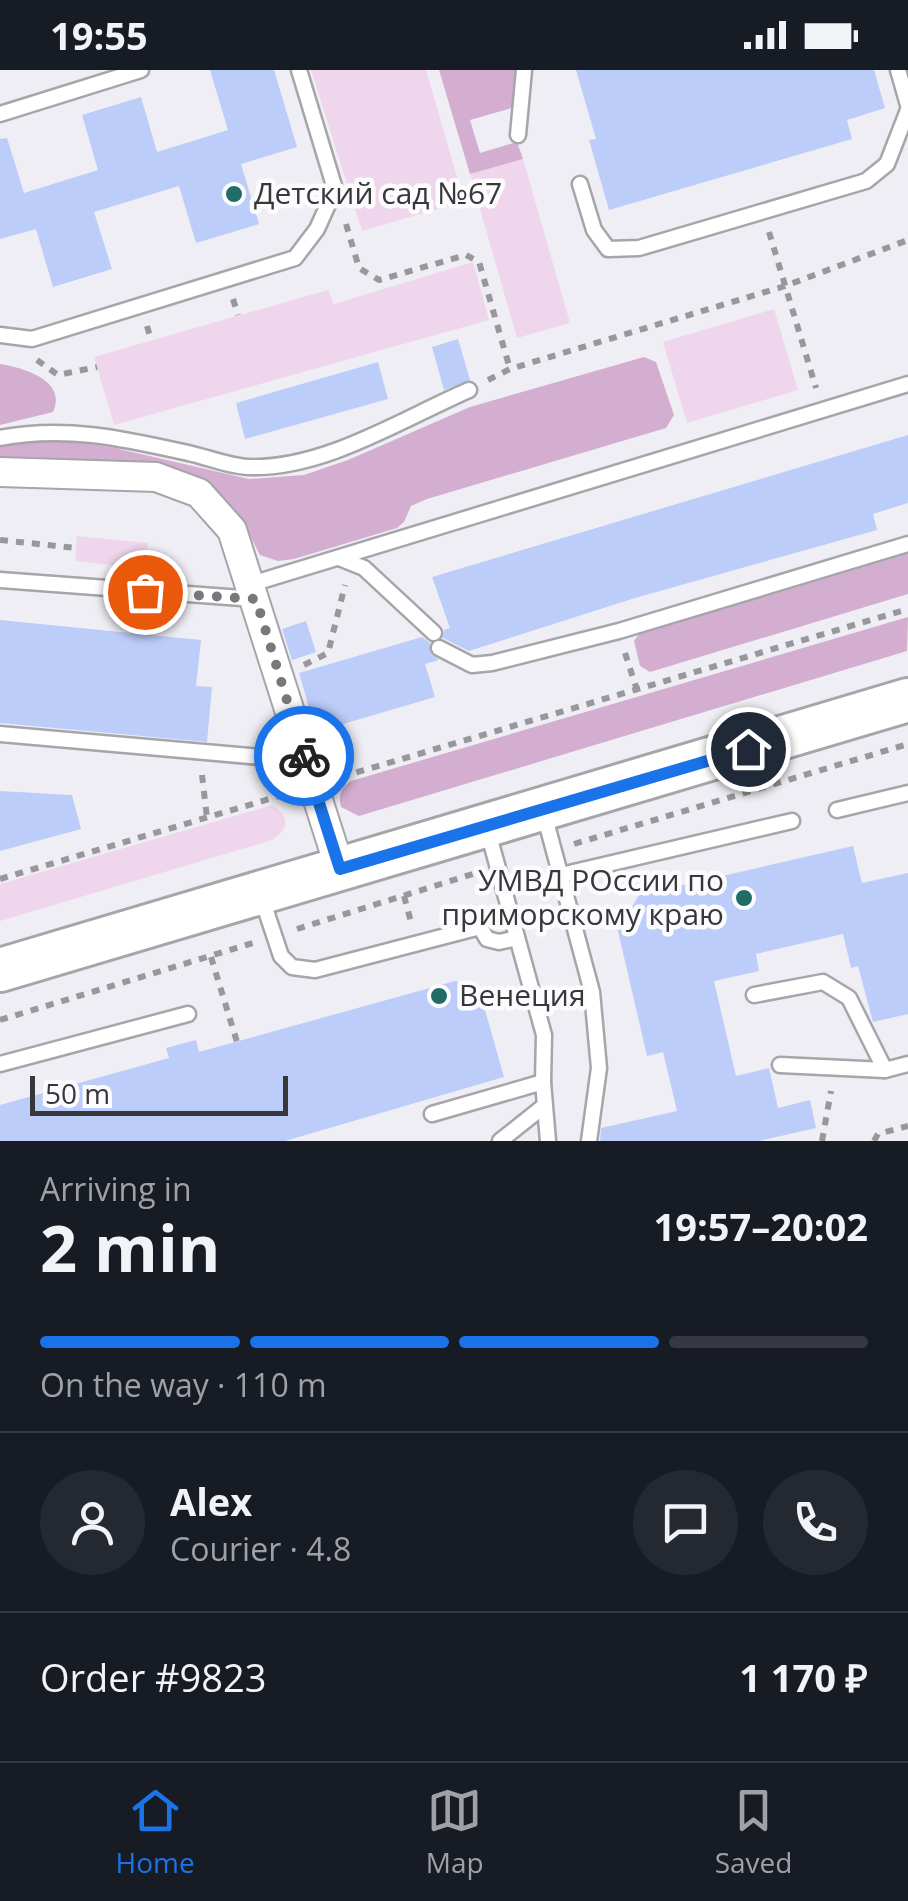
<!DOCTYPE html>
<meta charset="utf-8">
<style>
body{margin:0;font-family:"Open Sans",sans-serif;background:#242831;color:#f1f3f6;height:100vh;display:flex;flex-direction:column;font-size:38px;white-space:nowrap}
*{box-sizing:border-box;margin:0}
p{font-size:32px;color:#9ea1a6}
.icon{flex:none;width:55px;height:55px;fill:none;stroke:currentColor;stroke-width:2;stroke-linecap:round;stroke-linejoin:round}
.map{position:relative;height:1071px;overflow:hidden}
.side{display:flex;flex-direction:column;background:#171b24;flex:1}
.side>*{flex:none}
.scale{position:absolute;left:30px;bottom:25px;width:258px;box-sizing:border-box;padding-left:10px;border:5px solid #38383a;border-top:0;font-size:28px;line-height:35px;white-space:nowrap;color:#38383a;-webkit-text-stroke:8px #fcfcfe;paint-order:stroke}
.pin{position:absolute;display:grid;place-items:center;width:85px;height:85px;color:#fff;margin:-42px;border:5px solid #fff;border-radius:50%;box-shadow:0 2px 10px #0007}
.courier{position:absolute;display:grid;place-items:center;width:100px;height:100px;margin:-50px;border:8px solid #1a73e8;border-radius:50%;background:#fff;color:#222;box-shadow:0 2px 12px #0007}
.summary em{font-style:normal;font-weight:700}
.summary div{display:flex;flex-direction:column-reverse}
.summary{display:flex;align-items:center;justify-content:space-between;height:170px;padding:0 40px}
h1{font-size:65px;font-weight:700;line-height:75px}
.bar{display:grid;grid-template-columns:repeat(4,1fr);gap:15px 10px;align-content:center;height:120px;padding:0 40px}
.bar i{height:12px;border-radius:8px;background:#363941}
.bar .on{background:#1a73e8}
.bar p{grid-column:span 4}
.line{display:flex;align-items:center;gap:25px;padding:0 40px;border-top:2px solid #363941}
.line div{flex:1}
.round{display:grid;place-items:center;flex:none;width:105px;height:105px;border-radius:52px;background:#242831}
.status{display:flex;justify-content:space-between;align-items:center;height:70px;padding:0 50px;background:#171b24;direction:ltr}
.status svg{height:28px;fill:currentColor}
.tab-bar{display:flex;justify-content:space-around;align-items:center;height:140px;border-top:2px solid #363941;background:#171b24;font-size:28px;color:#9ea1a6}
.tab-bar a{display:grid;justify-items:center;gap:5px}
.tab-bar .on{color:#1a73e8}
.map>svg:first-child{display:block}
.green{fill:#efd6ec}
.forest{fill:#d4aed0}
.building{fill:#bdcdf9}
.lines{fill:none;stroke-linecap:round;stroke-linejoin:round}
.service-casing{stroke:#a5a5aa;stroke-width:19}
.minor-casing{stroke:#a5a5aa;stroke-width:32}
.primary-casing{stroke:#a5a5aa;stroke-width:48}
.path{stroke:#98989c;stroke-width:6;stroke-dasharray:8 8;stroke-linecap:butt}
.service{stroke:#fff;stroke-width:14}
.minor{stroke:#fff;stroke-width:28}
.primary{stroke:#fff;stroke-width:42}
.done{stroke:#78787b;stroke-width:10;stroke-dasharray:0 18}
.route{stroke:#1a73e8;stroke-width:12}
.poi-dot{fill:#226c68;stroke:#fcfcfe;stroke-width:4}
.labels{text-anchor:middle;stroke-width:9;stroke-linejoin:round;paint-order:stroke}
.poi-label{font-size:30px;fill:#38383a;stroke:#fcfcfe;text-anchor:start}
</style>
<div class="status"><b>19:55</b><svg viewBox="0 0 49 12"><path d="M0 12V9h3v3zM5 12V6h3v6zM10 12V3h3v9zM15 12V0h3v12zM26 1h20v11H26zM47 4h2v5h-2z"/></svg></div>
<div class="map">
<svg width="908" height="1071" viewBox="0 0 908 1071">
<rect width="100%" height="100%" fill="#efeef4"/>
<g class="green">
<path d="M311,0H426L464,131L362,161Z"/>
<path d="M523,89L570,253L517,268L470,104Z"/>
<path d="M473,192L489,250L114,355L94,287L328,220L334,234Z"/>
<path d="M774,239L798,320L687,353L663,272Z"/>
<path d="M77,466L148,473L145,499L75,491Z"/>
<path d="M272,735C292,746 288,762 269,771L0,851V814Z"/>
</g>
<g class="forest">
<path d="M439,0H518L515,37L470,50L480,83L517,72L523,89L470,104Z"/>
<path d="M644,287L656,292L674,345L666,358L427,429L411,436L404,452L397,458L294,489L278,491L260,485L245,456L205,416L0,394V373L50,367L115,378L249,409L304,405L348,390L470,337Z"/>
<path d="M0,294C25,298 67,311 53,342L0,355Z"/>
<path d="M908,484V524L650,602L640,596L634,571L639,564Z"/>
<path d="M908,547L907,581L359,746L341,737C338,725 341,718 351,711Z"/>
</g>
<g class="building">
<path d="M210,0H274L297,77L241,94L259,154L196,173L179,116L94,142L112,199L53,217L36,159L0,169V69L7,68L24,123L98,100L82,45L141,27L157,82L228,60Z"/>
<path d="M576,0H874L885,38L847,50L852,69L609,140L589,70L596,69Z"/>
<path d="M458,269L470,310L444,320L432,277Z"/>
<path d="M378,292L388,329L245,369L236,333Z"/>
<path d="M908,365V433L873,444L877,460L635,528L469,581L443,568L444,560L450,558L432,507Z"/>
<path d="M0,550L201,570L196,616L212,617L207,672L0,653Z"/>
<path d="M306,551L316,582L292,590L282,559Z"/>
<path d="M422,567L430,573L431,584L439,590L425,594L435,627L316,662L299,603Z"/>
<path d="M0,721L72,725L81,759L0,781Z"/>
<path d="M853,776L862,813L908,803V944L873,952L858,896L851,898L843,864L756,884L759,901L714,911L736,1006L769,998L778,1038L810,1030L816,1058L759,1071H600L601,1058L677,1041L663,982L647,986L618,861L639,825Z"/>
<path d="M455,911L470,915L481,926L504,1007L285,1071H0V1035L169,988L166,978L196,970L199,982Z"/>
</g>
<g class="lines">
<g class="service-casing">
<g id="service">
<path d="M898,0L908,35"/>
<path d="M0,44L141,0"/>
<path d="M518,65L524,0"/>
<path d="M580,114L594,160L608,179L639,178L866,111L887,94L908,40"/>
<path d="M0,265L32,269L295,188L317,159L335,119L299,0"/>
<path d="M0,368C65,355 125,369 188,383C207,387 228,396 248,397C323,400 402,349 469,320"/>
<path d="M339,488L364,498L434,563"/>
<path d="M0,510L255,529"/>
<path d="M251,514L908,314"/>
<path d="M439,578L472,595L492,593L619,561L908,474"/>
<path d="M0,664L306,691"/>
<path d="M837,740L908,723"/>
<path d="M544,744L592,922L599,998L589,1071"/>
<path d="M488,762L544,965L543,1012L548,1071"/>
<path d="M561,805L792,751"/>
<path d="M262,829L281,886L292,897L315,900L480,857L487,869L499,872L517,868"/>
<path d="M754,925L823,912L849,928L885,1000L908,994"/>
<path d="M0,994L188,944"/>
<path d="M780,995L885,1000"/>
<path d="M432,1044L543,1012"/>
<path d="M500,1071L544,1036"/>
</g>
</g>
<g class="minor-casing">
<path id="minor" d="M0,402L156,407L199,423L232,460L340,799"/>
</g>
<g class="primary-casing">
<path id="primary" d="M0,900L908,630"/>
</g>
<g class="path">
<path d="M346,154L359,198L379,210L466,185L479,192L510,299"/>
<path d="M769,162L816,318"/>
<path d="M233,229L238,245"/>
<path d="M147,256L151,270"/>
<path d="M37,290L58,305L97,297"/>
<path d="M488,310L510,299L785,216L908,170"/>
<path d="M0,470L76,478"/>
<path d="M625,583L637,620"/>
<path d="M304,595L328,583L345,515"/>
<path d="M202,705L207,748"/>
<path d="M341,707L908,539"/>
<path d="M574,774L908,674"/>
<path d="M0,809L286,724"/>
<path d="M404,826L411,852"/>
<path d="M297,859L476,803"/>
<path d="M211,887L237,972"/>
<path d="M0,950L256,872"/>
<path d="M822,1071L831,1021"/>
<path d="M874,1071L878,1064L908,1056"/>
</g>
<use href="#service" class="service"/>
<use href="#minor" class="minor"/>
<use href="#primary" class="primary"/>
</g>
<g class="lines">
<path class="done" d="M145,522L256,529L304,686"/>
<path class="route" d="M304,686L340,799L748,679"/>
</g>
<g class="poi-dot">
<circle cx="234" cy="124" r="10"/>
<circle cx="744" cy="828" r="10"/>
<circle cx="439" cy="926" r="10"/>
</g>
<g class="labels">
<g class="poi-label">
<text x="254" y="134">Детский сад №67</text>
<text x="724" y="821" text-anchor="end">УМВД РОссии по<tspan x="724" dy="34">приморскому краю</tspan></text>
<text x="459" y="936">Венеция</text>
</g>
</g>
</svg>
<div class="scale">50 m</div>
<div class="pin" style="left:145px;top:522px;background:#ea580c"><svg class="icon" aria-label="bag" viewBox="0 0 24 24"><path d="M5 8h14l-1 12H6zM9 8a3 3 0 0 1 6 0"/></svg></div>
<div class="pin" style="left:748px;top:679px;background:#1f2937"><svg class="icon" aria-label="home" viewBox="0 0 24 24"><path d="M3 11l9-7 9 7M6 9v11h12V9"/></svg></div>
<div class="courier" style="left:304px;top:686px"><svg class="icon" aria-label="bike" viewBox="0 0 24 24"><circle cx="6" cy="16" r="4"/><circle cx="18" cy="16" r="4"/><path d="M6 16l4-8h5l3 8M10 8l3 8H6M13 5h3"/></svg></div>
</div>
<section class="side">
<div class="summary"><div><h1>2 min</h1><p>Arriving in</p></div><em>19:57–20:02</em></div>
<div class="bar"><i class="on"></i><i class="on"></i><i class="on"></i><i></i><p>On the way · 110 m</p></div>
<div class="line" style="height:180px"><a class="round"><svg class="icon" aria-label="person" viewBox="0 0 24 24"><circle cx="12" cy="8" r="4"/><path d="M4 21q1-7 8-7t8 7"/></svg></a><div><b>Alex</b><p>Courier · 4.8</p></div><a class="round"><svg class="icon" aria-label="chat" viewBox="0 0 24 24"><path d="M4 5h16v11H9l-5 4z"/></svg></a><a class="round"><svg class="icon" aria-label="phone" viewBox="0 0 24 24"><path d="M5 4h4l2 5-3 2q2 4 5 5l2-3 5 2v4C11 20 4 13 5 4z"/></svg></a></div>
<div class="line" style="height:130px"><div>Order #9823</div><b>1 170 ₽</b></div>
</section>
<nav class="tab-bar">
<a class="on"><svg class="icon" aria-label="home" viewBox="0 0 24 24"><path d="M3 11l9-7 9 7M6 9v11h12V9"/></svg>Home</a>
<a><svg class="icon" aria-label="map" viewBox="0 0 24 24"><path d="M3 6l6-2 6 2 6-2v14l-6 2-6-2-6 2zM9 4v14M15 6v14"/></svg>Map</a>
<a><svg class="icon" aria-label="saved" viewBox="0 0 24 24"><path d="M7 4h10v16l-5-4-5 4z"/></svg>Saved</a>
</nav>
